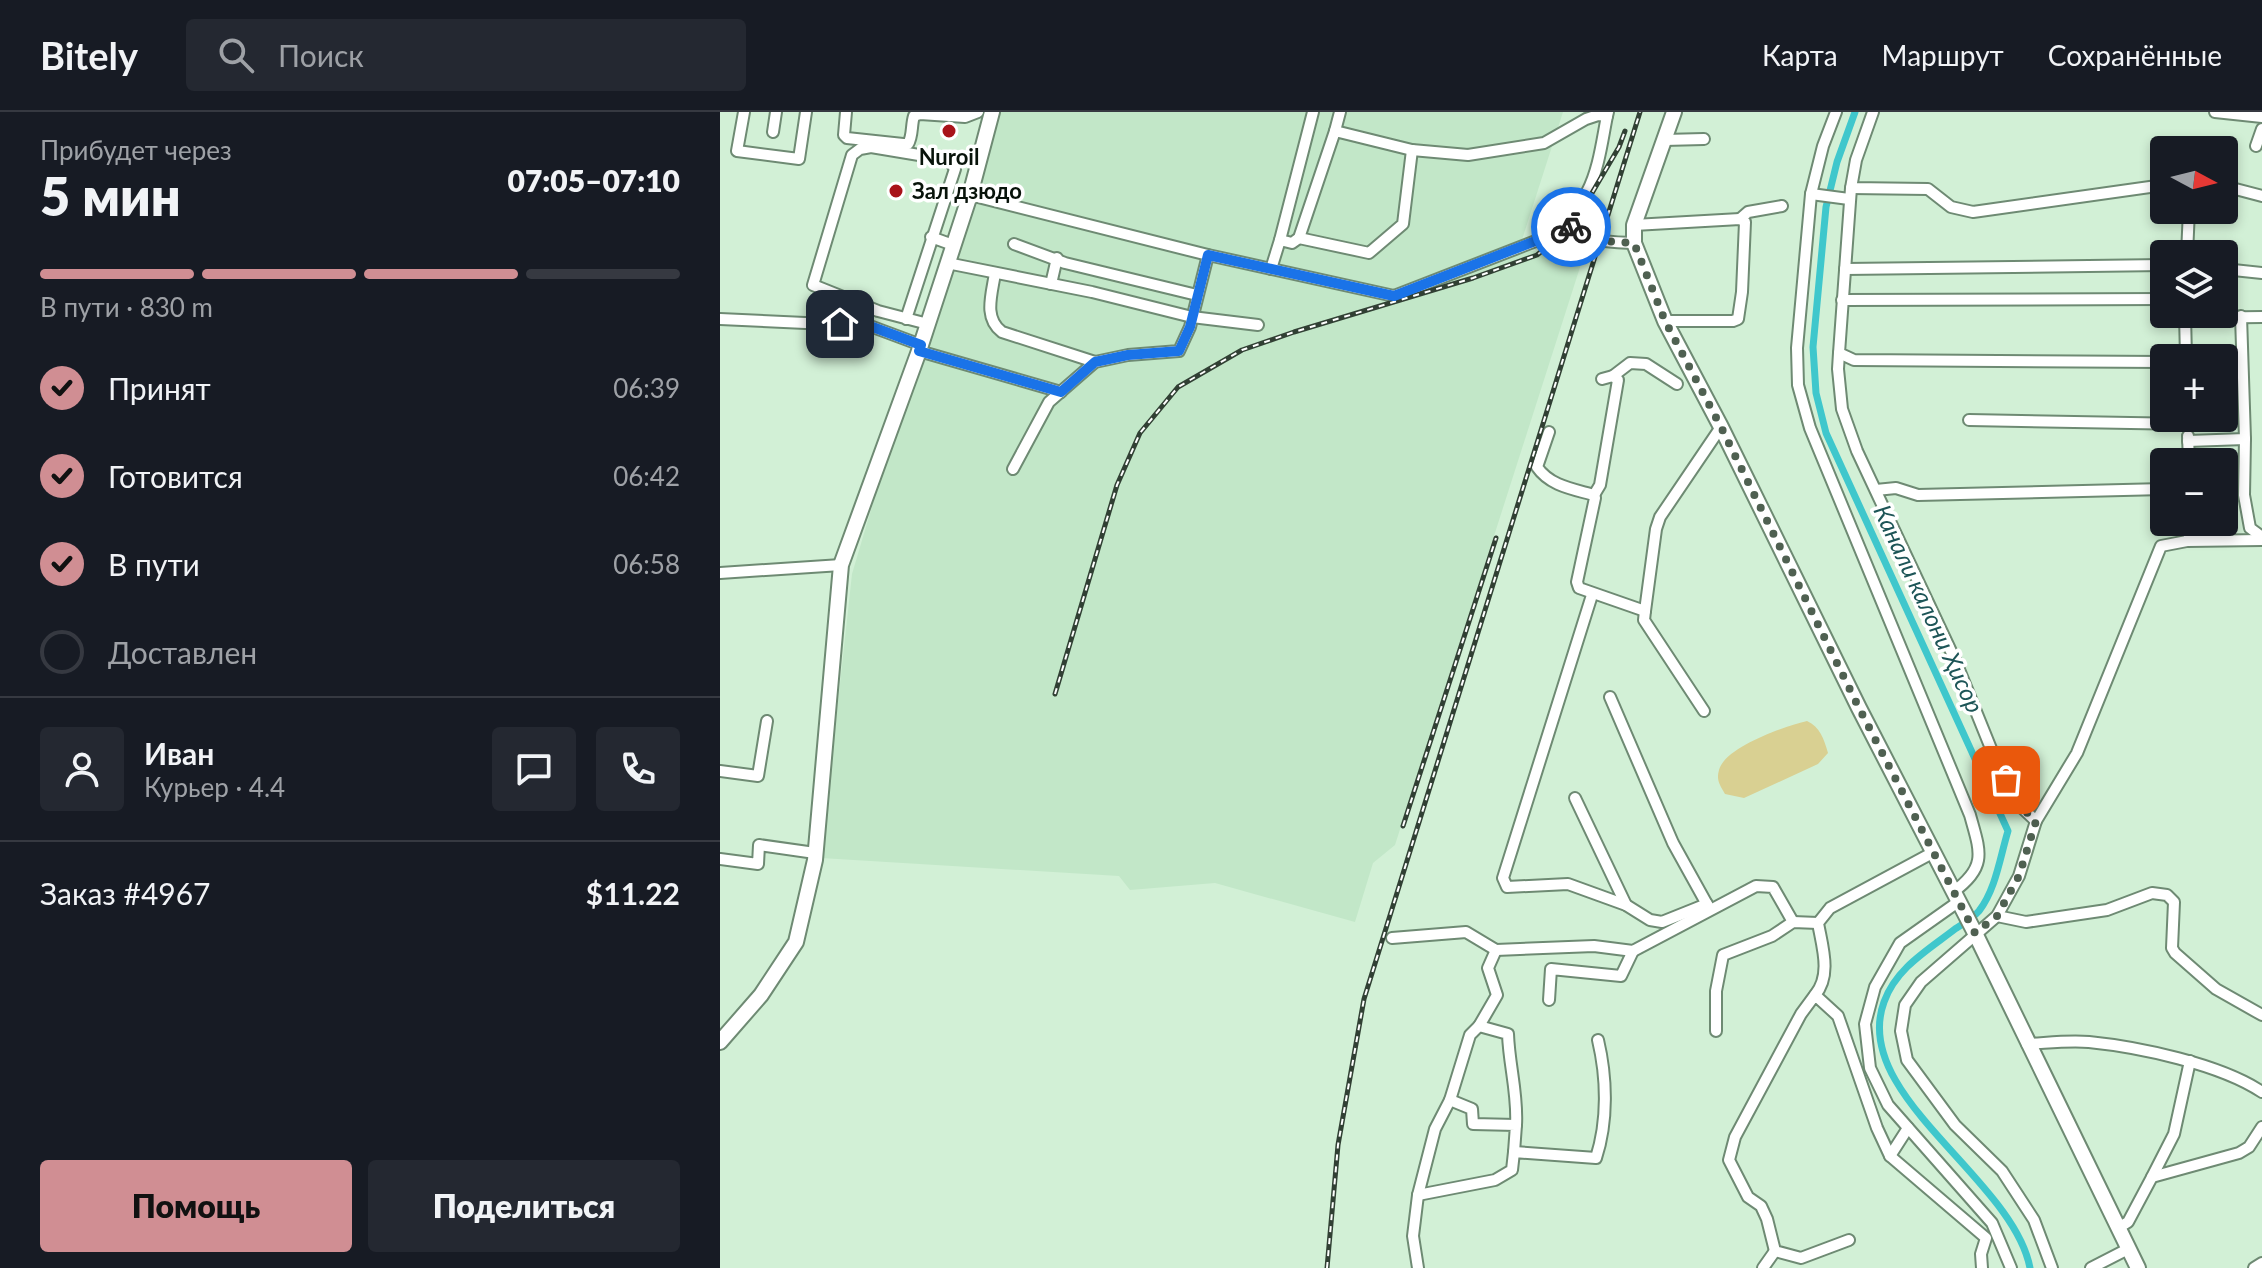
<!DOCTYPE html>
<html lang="ru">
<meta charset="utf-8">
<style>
body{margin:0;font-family:Lato,sans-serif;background:#242831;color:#f1f3f6;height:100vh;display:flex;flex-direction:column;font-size:30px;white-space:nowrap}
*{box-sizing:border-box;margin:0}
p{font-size:26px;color:#9ea1a6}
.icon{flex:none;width:44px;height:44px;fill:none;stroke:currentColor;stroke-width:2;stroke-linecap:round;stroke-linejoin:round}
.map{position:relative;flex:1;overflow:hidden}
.details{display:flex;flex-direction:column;background:#171b24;width:720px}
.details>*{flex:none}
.needle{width:52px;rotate:97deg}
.buttons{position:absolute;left:1430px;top:24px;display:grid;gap:16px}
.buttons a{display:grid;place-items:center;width:88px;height:88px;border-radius:8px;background:#171b24;box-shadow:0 4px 12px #0003;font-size:40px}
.pin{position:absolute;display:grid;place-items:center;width:68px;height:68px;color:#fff;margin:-34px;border-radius:16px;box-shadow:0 4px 12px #0006}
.courier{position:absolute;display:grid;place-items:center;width:80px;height:80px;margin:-40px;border:6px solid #1a73e8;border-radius:50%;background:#fff;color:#222;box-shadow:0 2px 10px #0007}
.head em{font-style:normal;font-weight:800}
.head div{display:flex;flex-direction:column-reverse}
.head{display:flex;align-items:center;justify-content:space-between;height:136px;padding:0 40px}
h1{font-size:52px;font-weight:800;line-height:60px}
.bar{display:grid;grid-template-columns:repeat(4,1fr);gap:12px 8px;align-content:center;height:96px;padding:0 40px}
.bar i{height:10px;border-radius:6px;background:#363941}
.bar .current{background:#d08e93}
.bar p{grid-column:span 4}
.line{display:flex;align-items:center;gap:20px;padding:0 40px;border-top:2px solid #363941}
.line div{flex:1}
.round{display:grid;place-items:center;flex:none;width:84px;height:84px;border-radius:8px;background:#242831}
ol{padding:0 40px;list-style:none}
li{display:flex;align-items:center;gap:24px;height:88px}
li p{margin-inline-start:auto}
li .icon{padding:8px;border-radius:50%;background:#d08e93;color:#111;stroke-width:4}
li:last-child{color:#9ea1a6}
li i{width:44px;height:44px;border:4px solid #363941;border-radius:50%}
.button{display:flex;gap:16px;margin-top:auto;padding:16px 40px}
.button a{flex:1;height:92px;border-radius:8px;background:#d08e93;color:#111;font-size:32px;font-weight:800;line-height:92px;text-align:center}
.button a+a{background:#242831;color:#f1f3f6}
header{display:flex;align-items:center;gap:48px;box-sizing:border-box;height:112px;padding:0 40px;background:#171b24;border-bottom:2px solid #363941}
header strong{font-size:38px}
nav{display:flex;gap:44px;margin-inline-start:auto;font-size:28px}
.search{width:560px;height:72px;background:#242831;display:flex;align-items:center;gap:20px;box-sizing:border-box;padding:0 28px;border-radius:8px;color:#9ea1a6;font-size:30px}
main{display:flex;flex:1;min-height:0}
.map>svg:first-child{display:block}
.built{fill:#c2e7c8}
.green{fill:#d9d092}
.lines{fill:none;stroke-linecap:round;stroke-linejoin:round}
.canal{stroke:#3fc7cc;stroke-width:7}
.minor-casing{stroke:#6e8a73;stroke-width:14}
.major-casing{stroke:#6e8a73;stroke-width:18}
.minor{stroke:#fff;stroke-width:10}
.major{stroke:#fff;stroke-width:14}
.rail-casing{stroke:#314034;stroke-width:5}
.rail{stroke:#fff;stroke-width:2;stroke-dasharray:6;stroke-linecap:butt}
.done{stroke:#4f6051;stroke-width:8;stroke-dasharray:0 14.4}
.route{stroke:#1a73e8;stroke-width:10}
.poi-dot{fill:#a81319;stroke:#fff;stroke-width:3}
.labels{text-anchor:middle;stroke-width:7;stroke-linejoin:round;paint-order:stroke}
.poi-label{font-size:22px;font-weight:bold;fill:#08130a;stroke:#fff}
.water-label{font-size:24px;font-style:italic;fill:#1d5557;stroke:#fff}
</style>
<header>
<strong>Bitely</strong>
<div class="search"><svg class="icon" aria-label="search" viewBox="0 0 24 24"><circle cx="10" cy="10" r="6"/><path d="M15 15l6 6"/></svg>Поиск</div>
<nav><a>Карта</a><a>Маршрут</a><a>Сохранённые</a></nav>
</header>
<main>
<section class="details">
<div class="head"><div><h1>5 мин</h1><p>Прибудет через</p></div><em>07:05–07:10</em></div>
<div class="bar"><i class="current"></i><i class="current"></i><i class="current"></i><i></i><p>В пути · 830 m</p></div>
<ol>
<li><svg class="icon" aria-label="check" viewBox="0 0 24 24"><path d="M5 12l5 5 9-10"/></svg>Принят<p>06:39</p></li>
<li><svg class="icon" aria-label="check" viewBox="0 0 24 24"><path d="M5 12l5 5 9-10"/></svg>Готовится<p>06:42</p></li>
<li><svg class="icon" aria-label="check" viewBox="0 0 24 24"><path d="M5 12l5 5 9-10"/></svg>В пути<p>06:58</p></li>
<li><i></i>Доставлен</li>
</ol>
<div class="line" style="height:144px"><a class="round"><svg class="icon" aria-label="person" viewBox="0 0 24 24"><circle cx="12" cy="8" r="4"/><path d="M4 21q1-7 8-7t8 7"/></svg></a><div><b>Иван</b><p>Курьер · 4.4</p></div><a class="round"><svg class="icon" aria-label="chat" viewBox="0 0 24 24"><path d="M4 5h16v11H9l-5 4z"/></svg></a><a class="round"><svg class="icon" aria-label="phone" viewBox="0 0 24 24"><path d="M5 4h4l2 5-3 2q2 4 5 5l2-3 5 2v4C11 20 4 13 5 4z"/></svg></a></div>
<div class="line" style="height:104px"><div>Заказ #4967</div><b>$11.22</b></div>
<div class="button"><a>Помощь</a><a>Поделиться</a></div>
</section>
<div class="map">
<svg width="1542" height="1156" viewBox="0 0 1542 1156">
<rect width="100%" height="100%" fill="#d2f0d6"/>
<path class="built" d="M269,0H843L799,137L863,146L675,733L653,751L635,810L495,771L410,778L399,764L101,746L132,462Z"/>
<path class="green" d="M1087,609C1100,615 1104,627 1108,641L1098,652L1024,686L1005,682C1000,673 996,668 999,658C1005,635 1065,614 1087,609Z"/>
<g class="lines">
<path class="canal" d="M1135,0L1117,50L1106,95L1093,235L1096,281L1106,321L1288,719C1280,745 1276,777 1259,799C1253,806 1243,812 1235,817C1208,838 1176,856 1164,890C1130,983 1293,1066 1310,1156"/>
<g class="minor-casing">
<g id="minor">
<path d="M24,0L17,39L79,47L86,0"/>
<path d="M126,0L124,23L127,26L183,32H188C193,24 191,13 194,4L200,2L245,5L258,0"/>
<path d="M1116,0L1103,34L1091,82L1077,236L1078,273L1090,316L1250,703C1260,739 1268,755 1233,780"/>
<path d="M1153,0L1136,48L1131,76L1208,77L1231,95L1253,100L1444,73"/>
<path d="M1495,0L1542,5"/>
<path d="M615,19L620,0"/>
<path d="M53,20L56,0"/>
<path d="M944,28L984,27"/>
<path d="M1466,34L1467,38"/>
<path d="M1536,34L1542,17"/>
<path d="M1504,74L1542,84"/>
<path d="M1131,76L1119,241L1134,248L1444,250"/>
<path d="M1091,82L1129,87"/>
<path d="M250,83L488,143L674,184L852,115C869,131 892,130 914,131"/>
<path d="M1020,107L1028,100L1062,94"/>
<path d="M914,113L1020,107L1025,110L1022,180L1018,207L1013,209H945"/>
<path d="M852,115C850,101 861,91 867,80C879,57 882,29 887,4"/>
<path d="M211,125L233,133"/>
<path d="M579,126L649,141L683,112L692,38"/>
<path d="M560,128L593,0"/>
<path d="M294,132L345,151L477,183"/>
<path d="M1467,142L1469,98"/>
<path d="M227,151L372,180L472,205L538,213"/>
<path d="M551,157L560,128L572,131L579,126L615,19L692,38L748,43L824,31L866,7L878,3L887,4L888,0"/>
<path d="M1125,157L1444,153"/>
<path d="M1504,157L1542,161"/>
<path d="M275,161C272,182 263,206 282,220L375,250"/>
<path d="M331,172L337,146"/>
<path d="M1122,188L1444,187"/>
<path d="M1465,202L1466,246"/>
<path d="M1465,206L1542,205"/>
<path d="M0,207L150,214L201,233"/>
<path d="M186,207L235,57L229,48L151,35L140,37L132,43L93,173L158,199L208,212"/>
<path d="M199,239L341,280"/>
<path d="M1119,241L1118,257L1122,297L1137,339L1236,550L1274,644L1298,692L1316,709"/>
<path d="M882,267L893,264L910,251L926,252L957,272"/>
<path d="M1249,308L1467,312"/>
<path d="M829,320L817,355C830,374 853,377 874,383L875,386L857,470L859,476L925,499"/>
<path d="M1468,324L1469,350"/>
<path d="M1525,327L1524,383L1530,416L1542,425"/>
<path d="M1468,329L1525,327L1521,204"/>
<path d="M293,357L329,290L375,250L408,243L459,239L470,215L488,143"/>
<path d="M1156,378L1176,376L1198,383L1444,377"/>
<path d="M874,383L880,373L898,268L893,264"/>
<path d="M1467,429L1542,428"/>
<path d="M0,461L121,453"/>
<path d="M872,483L783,766L787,775L848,772L906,793L930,808L942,810L987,792"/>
<path d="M890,585L953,731L989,796"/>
<path d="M984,599L924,508L925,499L936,417L940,405L1001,315"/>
<path d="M0,659L38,664L47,609"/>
<path d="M855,686L906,793"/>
<path d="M0,747L38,752L39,733L95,741"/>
<path d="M1238,790L1180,831L1155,875L1145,912L1150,956L1168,993L1272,1111L1291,1156"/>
<path d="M1277,804L1306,810L1387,798L1432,781L1447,783L1454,790L1452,836L1455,841L1496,877L1542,903"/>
<path d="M672,826L746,820L776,838L874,834L913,839L1036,774L1053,775L1073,810"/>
<path d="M1095,883C1112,863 1102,834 1098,811L1110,796L1214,740"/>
<path d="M829,888L831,857L901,864L913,839"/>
<path d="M759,914L777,883L768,856L776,838"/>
<path d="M996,919V879L1003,843L1052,824L1073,810L1098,811"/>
<path d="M1307,932C1327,931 1349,928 1369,930C1419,935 1500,952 1542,980"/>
<path d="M730,988L752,997L753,1012L796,1013L794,1040"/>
<path d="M1170,1044L1188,1016"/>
<path d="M1432,1065L1454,1022L1470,949"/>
<path d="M698,1083L775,1068L792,1058L794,1040L876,1046C888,1009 887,966 878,928"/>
<path d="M1398,1116L1408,1110L1432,1065L1519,1041L1529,1035L1542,1015"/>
<path d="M1129,1128L1081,1146L1055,1139L1047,1107L1041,1094L1028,1085L1009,1048L1015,1025L1081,902L1095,883L1118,904L1157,1016L1170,1044L1266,1126L1261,1142L1262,1156"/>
<path d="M698,1156L693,1124L698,1083L715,1017L730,988L750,923L759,914L788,922C789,953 798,982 796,1013"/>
<path d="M1043,1156L1055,1139"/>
<path d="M1332,1156L1314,1108L1282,1059L1235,1013L1187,948L1181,919L1185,893L1201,870L1277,804L1299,764L1316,709L1357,641L1441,434L1467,429L1472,420V410"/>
<path d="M1371,1156L1408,1137"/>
<path d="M1534,1156L1542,1151"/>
</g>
</g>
<g class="major-casing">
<g id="major">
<path d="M954,0L914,113V131L945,209L1001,315L1139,596L1255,821L1418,1156"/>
<path d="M0,930L41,883L76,830L95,748L121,453L199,239L250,83L272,0"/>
</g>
</g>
<use href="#minor" class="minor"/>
<use href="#major" class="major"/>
<g class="rail-casing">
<g id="rail">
<path d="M335,582L397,373L420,321L458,275L522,238L574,220L753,166L817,143L852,115L899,35L905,19"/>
<path d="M683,714L776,426"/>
<path d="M607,1156L618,1033L644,887L920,0"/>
</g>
</g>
<use href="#rail" class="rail"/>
</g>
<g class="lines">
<path class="done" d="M851,115C869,129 891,130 914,131L945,209L1001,315L1139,596L1255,821L1277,804L1299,764L1316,709L1298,692L1286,668"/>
<path class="route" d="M120,212L150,214L201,233L199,239L341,280L375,250L408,243L459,239L470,215L488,143L674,184L851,115"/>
</g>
<g class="poi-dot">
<circle cx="229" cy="19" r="8"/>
<circle cx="176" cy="79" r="8"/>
</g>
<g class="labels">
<g class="poi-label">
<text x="229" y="53">Nuroil</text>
<text x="192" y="87" text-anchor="start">Зал дзюдо</text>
</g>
<g class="water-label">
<text transform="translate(1208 497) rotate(65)" y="8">Канали калони Ҳисор</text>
</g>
</g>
</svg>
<div class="buttons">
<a><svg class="needle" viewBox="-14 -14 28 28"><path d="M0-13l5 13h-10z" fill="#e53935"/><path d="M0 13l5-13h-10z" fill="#9ea1a6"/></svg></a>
<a><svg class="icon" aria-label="layers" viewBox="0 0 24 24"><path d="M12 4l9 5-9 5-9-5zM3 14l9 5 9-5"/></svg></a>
<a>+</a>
<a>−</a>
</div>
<div class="pin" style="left:1286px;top:668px;background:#ea580c"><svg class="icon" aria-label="bag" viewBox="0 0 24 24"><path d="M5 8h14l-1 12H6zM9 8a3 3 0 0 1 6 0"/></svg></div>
<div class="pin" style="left:120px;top:212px;background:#1f2937"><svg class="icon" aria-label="home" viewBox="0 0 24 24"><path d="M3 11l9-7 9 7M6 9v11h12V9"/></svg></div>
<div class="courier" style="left:851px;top:115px"><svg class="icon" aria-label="bike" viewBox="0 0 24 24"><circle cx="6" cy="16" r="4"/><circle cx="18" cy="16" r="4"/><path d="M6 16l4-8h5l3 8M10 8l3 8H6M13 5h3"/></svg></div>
</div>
</main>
